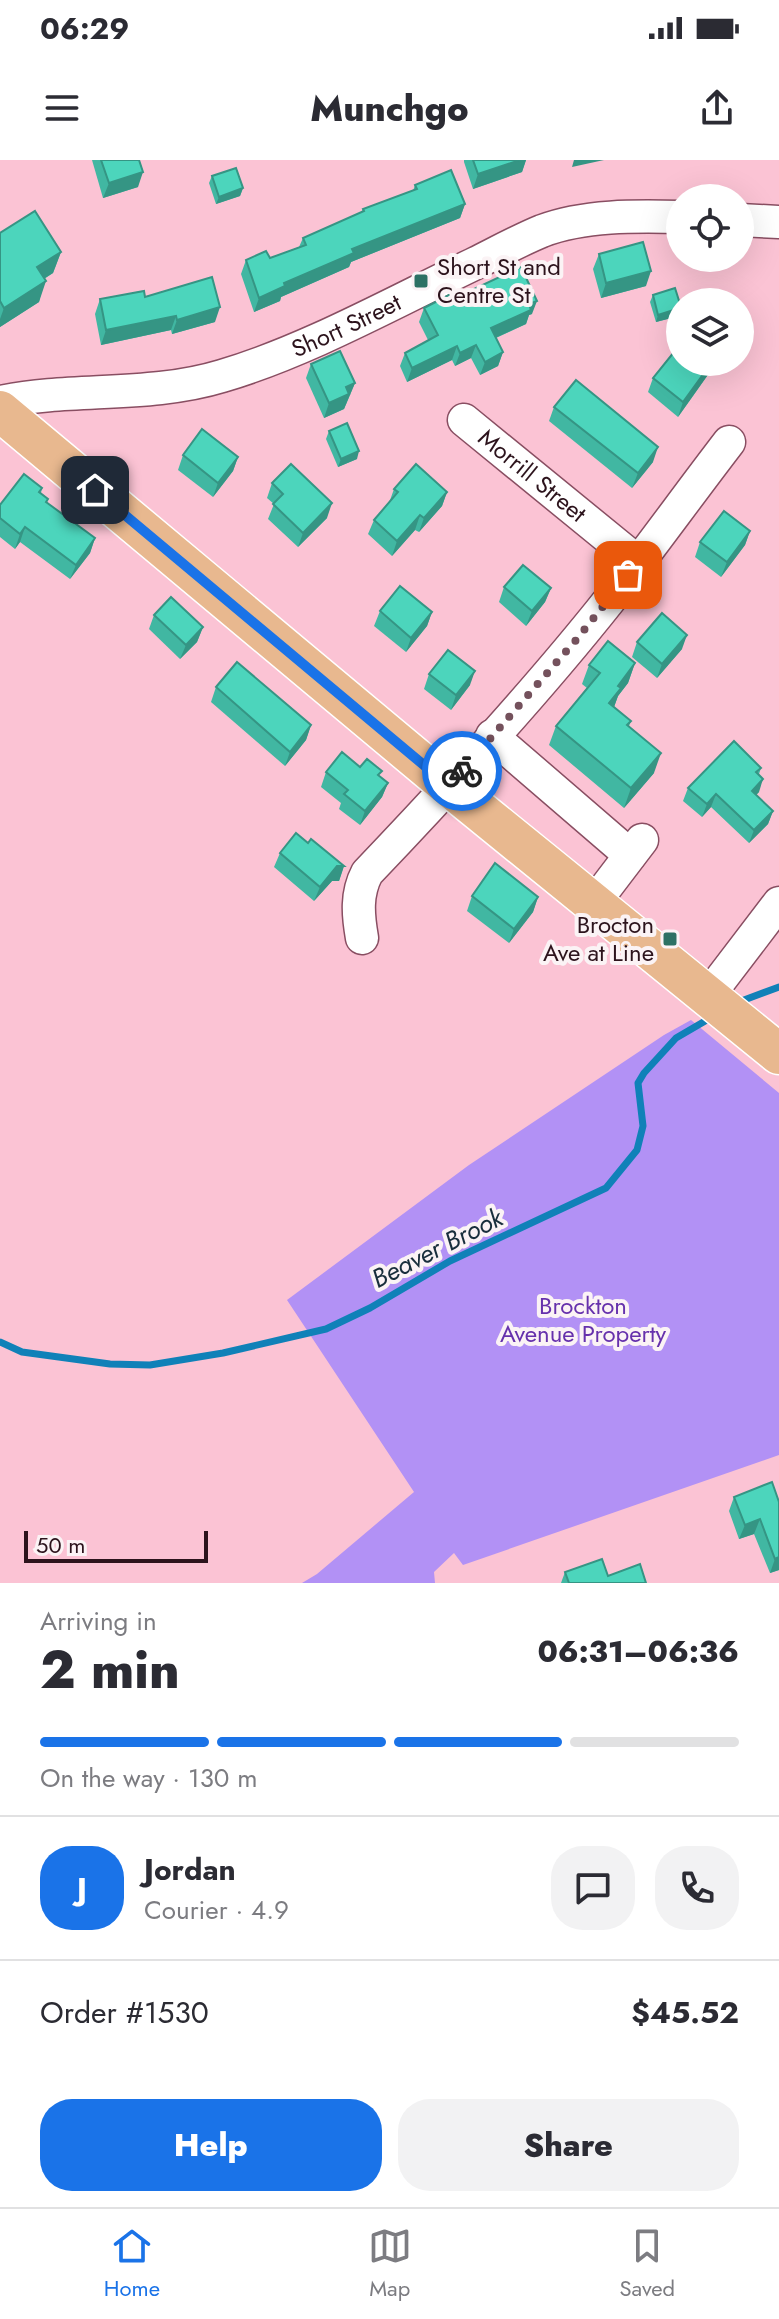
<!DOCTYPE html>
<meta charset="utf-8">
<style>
body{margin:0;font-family:Jost,sans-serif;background:#f2f2f3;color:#2b2b33;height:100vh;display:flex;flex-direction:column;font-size:30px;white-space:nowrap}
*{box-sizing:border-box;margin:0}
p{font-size:26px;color:#7c7c81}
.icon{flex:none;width:44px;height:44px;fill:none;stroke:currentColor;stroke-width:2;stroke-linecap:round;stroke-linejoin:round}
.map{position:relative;height:1423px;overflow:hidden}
.sheet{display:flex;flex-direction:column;background:#fff;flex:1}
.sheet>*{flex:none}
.tools{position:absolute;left:666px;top:24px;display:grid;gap:16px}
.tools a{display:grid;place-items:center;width:88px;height:88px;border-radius:50%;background:#fff;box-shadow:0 8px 32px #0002;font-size:40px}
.scale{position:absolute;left:24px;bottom:20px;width:184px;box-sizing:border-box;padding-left:8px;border:4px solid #2c131c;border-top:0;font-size:22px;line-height:28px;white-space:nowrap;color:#2c131c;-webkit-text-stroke:6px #fbf3f5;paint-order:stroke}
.pin{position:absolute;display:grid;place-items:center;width:68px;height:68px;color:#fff;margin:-34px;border-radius:16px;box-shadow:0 4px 12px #0006}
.courier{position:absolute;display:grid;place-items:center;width:80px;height:80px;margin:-40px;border:6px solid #1a73e8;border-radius:50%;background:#fff;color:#222;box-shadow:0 2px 10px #0007}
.headline em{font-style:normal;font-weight:800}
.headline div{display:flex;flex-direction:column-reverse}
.headline{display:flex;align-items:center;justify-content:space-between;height:136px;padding:0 40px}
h1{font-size:52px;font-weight:800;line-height:60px}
.bar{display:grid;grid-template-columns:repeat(4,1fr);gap:12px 8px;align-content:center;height:96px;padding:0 40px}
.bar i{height:10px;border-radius:6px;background:#e1e1e2}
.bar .current{background:#1a73e8}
.bar p{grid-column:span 4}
.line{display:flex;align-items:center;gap:20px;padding:0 40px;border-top:2px solid #e1e1e2}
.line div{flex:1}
.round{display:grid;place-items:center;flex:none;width:84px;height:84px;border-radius:32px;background:#f2f2f3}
.action{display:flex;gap:16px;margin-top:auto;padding:16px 40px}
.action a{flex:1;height:92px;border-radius:32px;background:#1a73e8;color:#fff;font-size:32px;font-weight:800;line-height:92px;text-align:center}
.action a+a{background:#f2f2f3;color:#2b2b33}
.status{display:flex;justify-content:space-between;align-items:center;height:56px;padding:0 40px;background:#fff;direction:ltr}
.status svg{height:22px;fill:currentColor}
header{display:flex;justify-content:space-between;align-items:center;height:104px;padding:0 40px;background:#fff;font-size:36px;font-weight:800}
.tab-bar{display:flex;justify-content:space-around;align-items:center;height:112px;border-top:2px solid #e1e1e2;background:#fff;font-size:22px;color:#7c7c81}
.tab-bar a{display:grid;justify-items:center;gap:4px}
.tab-bar .current{color:#1a73e8}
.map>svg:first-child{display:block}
.green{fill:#b291f5}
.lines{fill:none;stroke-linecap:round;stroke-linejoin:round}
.stream{stroke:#1081b8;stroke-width:7}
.minor-casing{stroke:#894e62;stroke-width:35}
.major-casing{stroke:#fff;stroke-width:43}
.minor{stroke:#fff;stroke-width:32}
.major{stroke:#e8b88f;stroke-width:40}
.wall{fill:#41b7a2}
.shaded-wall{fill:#359584}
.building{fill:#4cd5bc;stroke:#359584;stroke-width:2}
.done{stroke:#74515c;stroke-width:8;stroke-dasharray:0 14.4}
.route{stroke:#1a73e8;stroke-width:10}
.poi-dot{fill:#2d7164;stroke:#fbf3f5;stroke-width:3}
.labels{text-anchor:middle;stroke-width:8;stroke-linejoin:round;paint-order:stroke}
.poi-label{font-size:24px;fill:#2c131c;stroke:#fbf3f5;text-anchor:start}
.street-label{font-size:24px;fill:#2c131c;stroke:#fbf3f5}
.park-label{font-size:24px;fill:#6631ac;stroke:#fbf3f5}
.water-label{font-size:26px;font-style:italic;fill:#192e3c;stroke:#fbf3f5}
</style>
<div class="status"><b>06:29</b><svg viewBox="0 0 49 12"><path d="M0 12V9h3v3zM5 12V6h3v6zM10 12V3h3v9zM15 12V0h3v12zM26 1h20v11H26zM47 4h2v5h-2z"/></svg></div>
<header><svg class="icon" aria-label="menu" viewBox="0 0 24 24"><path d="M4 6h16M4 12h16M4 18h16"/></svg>Munchgo<svg class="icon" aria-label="share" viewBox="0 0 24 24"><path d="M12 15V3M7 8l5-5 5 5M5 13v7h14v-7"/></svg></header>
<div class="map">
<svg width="779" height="1423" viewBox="0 0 779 1423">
<rect width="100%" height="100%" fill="#fbc3d4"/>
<path class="green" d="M691,860L779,933V1295L463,1405L454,1393L434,1412L435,1423H302L317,1414L414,1332L287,1140L469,1005L664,875Z"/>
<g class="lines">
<g class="stream">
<path d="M736,843L779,827"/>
<path d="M0,1182L22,1192L110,1204L150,1205L223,1193L326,1169L370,1148L450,1101L606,1028L637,990L643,966L638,923L644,913L676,878L712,857"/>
</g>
<g class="minor-casing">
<g id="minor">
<path d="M740,60L779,62"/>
<path id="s1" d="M0,242C73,227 150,238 222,216C307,191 396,141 476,103C498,92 520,80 542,71C584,55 636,56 680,57"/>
<path id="s2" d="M464,260L638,402"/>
<path d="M492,576L630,695"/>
<path d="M594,743L642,680"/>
<path d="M362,778C358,755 356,734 367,713C451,625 535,534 611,438C651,387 689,334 729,282"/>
<path d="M708,836L779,743"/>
</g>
</g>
<g class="major-casing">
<path id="major" d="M0,251L450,627L779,894"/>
</g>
<use href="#minor" class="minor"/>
<use href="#major" class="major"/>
</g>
<g class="wall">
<path d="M92,0H139L138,27L103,38Z"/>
<path d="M464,0H526L522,12L473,29L464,2Z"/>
<path d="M212,16L243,28L240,36L216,44L209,23Z"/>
<path d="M415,25L465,44L460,58L351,102L349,107L281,137L280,141L254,152L241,114L246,100L270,98L299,87L303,78L362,52L363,49L413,31Z"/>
<path d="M0,73L61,92L53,113L44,119L39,142L0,167Z"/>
<path d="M599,94L646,126L601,138L593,109Z"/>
<path d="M653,135L679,156L656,162L650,142Z"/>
<path d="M145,137L215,162L172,174L171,170L101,185L95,154L100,139Z"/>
<path d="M455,138L532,154L529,155L526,164L496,178L503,192L498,206L480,215L471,198L455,206L452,200L407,222L400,206L405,193L428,180L419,162L424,148Z"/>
<path d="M680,202H717L678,257L648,232L653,218Z"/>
<path d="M311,204L355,223L344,249L324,258L306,218Z"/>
<path d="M554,247L653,302L632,328L549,261Z"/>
<path d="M329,271L357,299L338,307L326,279Z"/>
<path d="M183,295L238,297L233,311L213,337L178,310Z"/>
<path d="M272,323L327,358L298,387L268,359L274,344L267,338Z"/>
<path d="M42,328L41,333L48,339L47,343L95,378L90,393L70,419L20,382L15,389L0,377V345Z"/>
<path d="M394,329L447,332L442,346L419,372L415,370L392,396L368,374L374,360L389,343Z"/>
<path d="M750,371L745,385L721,417L695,397L700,382Z"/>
<path d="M504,427L551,428L545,442L526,466L499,442Z"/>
<path d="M380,451L432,452L427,466L406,492L374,466Z"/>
<path d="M154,455L203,467L197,482L180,499L149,469Z"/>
<path d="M637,482L682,489L657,518L632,497Z"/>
<path d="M635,503L628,523L618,536L614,547L631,561L629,566L654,613L624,648L549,585L556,566L587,528L582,524L589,505Z"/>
<path d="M429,514L470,525L451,550L424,529Z"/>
<path d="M216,527L311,565L306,580L285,606L211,542Z"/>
<path d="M360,607L380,617L388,623L382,637L360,665L339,649L341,643L321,627L326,612Z"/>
<path d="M761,608L759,614V632L756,635L773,651L768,664L749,683L711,647L702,657L683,641L688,628Z"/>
<path d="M308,683L344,706L339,721H332L314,741L274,707L280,693Z"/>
<path d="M472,736L538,737L533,752L509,783L467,751Z"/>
<path d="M772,1322L779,1410L770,1413L754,1374L739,1379L729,1351L734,1337Z"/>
<path d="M565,1412L608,1416L646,1423H561Z"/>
</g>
<g class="shaded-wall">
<path d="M520,0H526L522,12L473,29L478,14Z"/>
<path d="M574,0H604L572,7Z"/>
<path d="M143,12L138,27L103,38L109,23Z"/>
<path d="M243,28L240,36L216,44L219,37Z"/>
<path d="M465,44L460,58L351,102L349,107L281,137L280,141L254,152L259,138L284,123L352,89Z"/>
<path d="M61,92L53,113L29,128L37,107Z"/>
<path d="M651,111L646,126L601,138L606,123Z"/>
<path d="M46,121L39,142L0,167V159L4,148Z"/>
<path d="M537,141L532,154L529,155L526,164L486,182L491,168Z"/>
<path d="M220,147L215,162L172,174L177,160Z"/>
<path d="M680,148L679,156L656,162L658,155Z"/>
<path d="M176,156L171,170L101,185L106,170Z"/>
<path d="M476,185L471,198L455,206L460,193Z"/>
<path d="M457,186L452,200L407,222L412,208Z"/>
<path d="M503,192L498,206L480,215L485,202Z"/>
<path d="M712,202H717L678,257L683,242Z"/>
<path d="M355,223L344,249L324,258L329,243L346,227Z"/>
<path d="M658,287L653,302L632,328L638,313Z"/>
<path d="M359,291L357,299L338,307L341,299Z"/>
<path d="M238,297L233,311L213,337L218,323Z"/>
<path d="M447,332L442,346L419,372L424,358Z"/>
<path d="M332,343L327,358L298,387L303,373Z"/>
<path d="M420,355L415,370L392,396L397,381Z"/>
<path d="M25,367L20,382L15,389L20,374Z"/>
<path d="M750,371L745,385L721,417L727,402Z"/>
<path d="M95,378L90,393L70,419L76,405Z"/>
<path d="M551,428L545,442L526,466L532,451Z"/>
<path d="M432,452L427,466L406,492L411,478Z"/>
<path d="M203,467L197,482L180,499L186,485Z"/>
<path d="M687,475L682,489L657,518L662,504Z"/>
<path d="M635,503L628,523L618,536L614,547L609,543L618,526Z"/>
<path d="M475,511L470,525L451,550L456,535Z"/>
<path d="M311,565L306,580L285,606L290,592Z"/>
<path d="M661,593L654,613L624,648L631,628Z"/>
<path d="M763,619L759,632L747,644L752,631Z"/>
<path d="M388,623L382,637L360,665L365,651Z"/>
<path d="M716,634L711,647L702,657L707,644Z"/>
<path d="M773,651L768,664L749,683L754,670Z"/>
<path d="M337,706H344L339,721H332L314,741L320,727Z"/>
<path d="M538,737L533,752L509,783L514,769Z"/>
<path d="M760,1359L754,1374L739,1379L745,1365Z"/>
<path d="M779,1397V1410L770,1413L775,1399Z"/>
</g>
<g class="building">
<path d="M101,0H139L143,12L109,23Z"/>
<path d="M473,0H520L478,14Z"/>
<path d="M236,8L243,28L219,37L212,16Z"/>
<path d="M451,10L465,44L352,89L354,93L284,123L285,126L259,138L246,100L266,91L270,98L306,85L303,78L364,51L363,49L417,29L415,25Z"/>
<path d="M35,51L61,92L37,107L46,121L4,148L0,141V73Z"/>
<path d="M643,82L651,111L606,123L599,94Z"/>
<path d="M521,107L537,141L529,144L531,150L491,168L503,192L485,202L476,185L460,193L457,186L412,208L405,193L438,175L424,148L453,133L455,138Z"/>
<path d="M212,117L220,147L177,160L176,156L106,170L100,139L144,131L145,137Z"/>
<path d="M675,128L680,144V148L658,155L653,135Z"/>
<path d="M678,187L680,189V202H712L683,242L653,218Z"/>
<path d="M340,191L355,223L346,227L349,234L329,243L311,204Z"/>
<path d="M576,220L658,287L638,313L554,247Z"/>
<path d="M347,263L359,291L341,299L329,271Z"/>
<path d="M202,269L238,297L218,323L183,295Z"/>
<path d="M291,304L332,343L303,373L273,344L283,334L272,323Z"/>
<path d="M416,304L447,332L424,358L420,355L397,381L374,360L398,332L394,329Z"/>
<path d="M24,314L42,328L39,332L48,339L46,342L95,378L76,405L25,367L20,374L0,358V345Z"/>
<path d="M724,351L750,371L727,402L700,382Z"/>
<path d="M523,405L551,428L532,451L504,427Z"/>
<path d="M400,426L432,452L411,478L380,451Z"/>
<path d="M171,437L203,467L186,485L154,455Z"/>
<path d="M662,453L687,475L662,504L637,482Z"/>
<path d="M608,481L635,503L618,526L621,528L609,543L631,561L627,565L661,593L631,628L556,566L600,513L589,505Z"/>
<path d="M448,490L475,511L456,535L429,514Z"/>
<path d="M237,502L311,565L290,592L216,527Z"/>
<path d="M734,581L761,608L756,612L763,619L752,631L773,651L754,670L716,634L707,644L688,628Z"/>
<path d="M342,592L360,607L367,599L382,611L378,615L388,623L365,651L344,634L348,630L326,612Z"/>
<path d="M296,673L308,683L311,679L344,706H337L320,727L280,693Z"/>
<path d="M495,703L538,737L514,769L472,736Z"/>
<path d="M772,1322L779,1342V1397L775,1399L760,1359L745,1365L734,1337Z"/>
<path d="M602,1399L608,1416L640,1404L646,1423H569L565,1412Z"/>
</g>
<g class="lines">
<path class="done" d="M462,611L576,480L628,415"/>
<path class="route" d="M95,330L450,627L462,611"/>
</g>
<g class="poi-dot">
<rect x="413" y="113" width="16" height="16" rx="4"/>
<rect x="662" y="771" width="16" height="16" rx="4"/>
</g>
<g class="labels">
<g class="poi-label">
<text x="437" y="115">Short St and<tspan x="437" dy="28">Centre St</tspan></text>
<text x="654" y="773" text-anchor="end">Brocton<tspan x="654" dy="28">Ave at Line</tspan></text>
</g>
<g class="street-label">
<text dy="8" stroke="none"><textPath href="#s1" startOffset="358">Short Street</textPath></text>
<text dy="8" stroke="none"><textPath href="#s2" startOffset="88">Morrill Street</textPath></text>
</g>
<g class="park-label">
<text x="583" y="1154">Brockton<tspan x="583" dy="28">Avenue Property</tspan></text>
</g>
<g class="water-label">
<text transform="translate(437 1088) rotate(-27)" y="9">Beaver Brook</text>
</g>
</g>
</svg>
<div class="tools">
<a><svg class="icon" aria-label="locate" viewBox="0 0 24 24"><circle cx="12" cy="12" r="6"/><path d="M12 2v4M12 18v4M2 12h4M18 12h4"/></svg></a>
<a><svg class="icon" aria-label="layers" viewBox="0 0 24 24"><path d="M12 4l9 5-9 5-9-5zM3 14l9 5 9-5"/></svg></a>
</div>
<div class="scale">50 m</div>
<div class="pin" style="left:628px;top:415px;background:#ea580c"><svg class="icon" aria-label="bag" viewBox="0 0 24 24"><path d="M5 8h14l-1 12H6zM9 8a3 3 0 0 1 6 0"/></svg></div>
<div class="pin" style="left:95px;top:330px;background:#1f2937"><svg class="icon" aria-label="home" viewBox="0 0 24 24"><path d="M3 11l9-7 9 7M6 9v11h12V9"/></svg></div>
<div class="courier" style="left:462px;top:611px"><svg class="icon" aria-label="bike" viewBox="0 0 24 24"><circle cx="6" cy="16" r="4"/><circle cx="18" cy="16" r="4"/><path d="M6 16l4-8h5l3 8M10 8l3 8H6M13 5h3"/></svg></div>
</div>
<section class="sheet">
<div class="headline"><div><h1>2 min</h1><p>Arriving in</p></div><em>06:31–06:36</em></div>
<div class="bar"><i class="current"></i><i class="current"></i><i class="current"></i><i></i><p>On the way · 130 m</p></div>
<div class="line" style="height:144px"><b class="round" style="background:#1a73e8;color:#fff">J</b><div><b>Jordan</b><p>Courier · 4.9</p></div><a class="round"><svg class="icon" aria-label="chat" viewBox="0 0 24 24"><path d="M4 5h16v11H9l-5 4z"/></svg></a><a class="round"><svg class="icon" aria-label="phone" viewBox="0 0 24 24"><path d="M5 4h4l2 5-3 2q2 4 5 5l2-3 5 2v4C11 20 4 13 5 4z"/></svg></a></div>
<div class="line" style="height:104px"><div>Order #1530</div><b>$45.52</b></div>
<div class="action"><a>Help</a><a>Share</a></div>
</section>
<nav class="tab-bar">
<a class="current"><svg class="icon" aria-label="home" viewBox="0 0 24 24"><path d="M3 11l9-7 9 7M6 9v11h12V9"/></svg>Home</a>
<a><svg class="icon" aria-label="map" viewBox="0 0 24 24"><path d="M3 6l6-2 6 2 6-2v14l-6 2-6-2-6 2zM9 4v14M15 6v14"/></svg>Map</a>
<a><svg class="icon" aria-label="saved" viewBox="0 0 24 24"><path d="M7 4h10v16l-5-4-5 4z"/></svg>Saved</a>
</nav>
